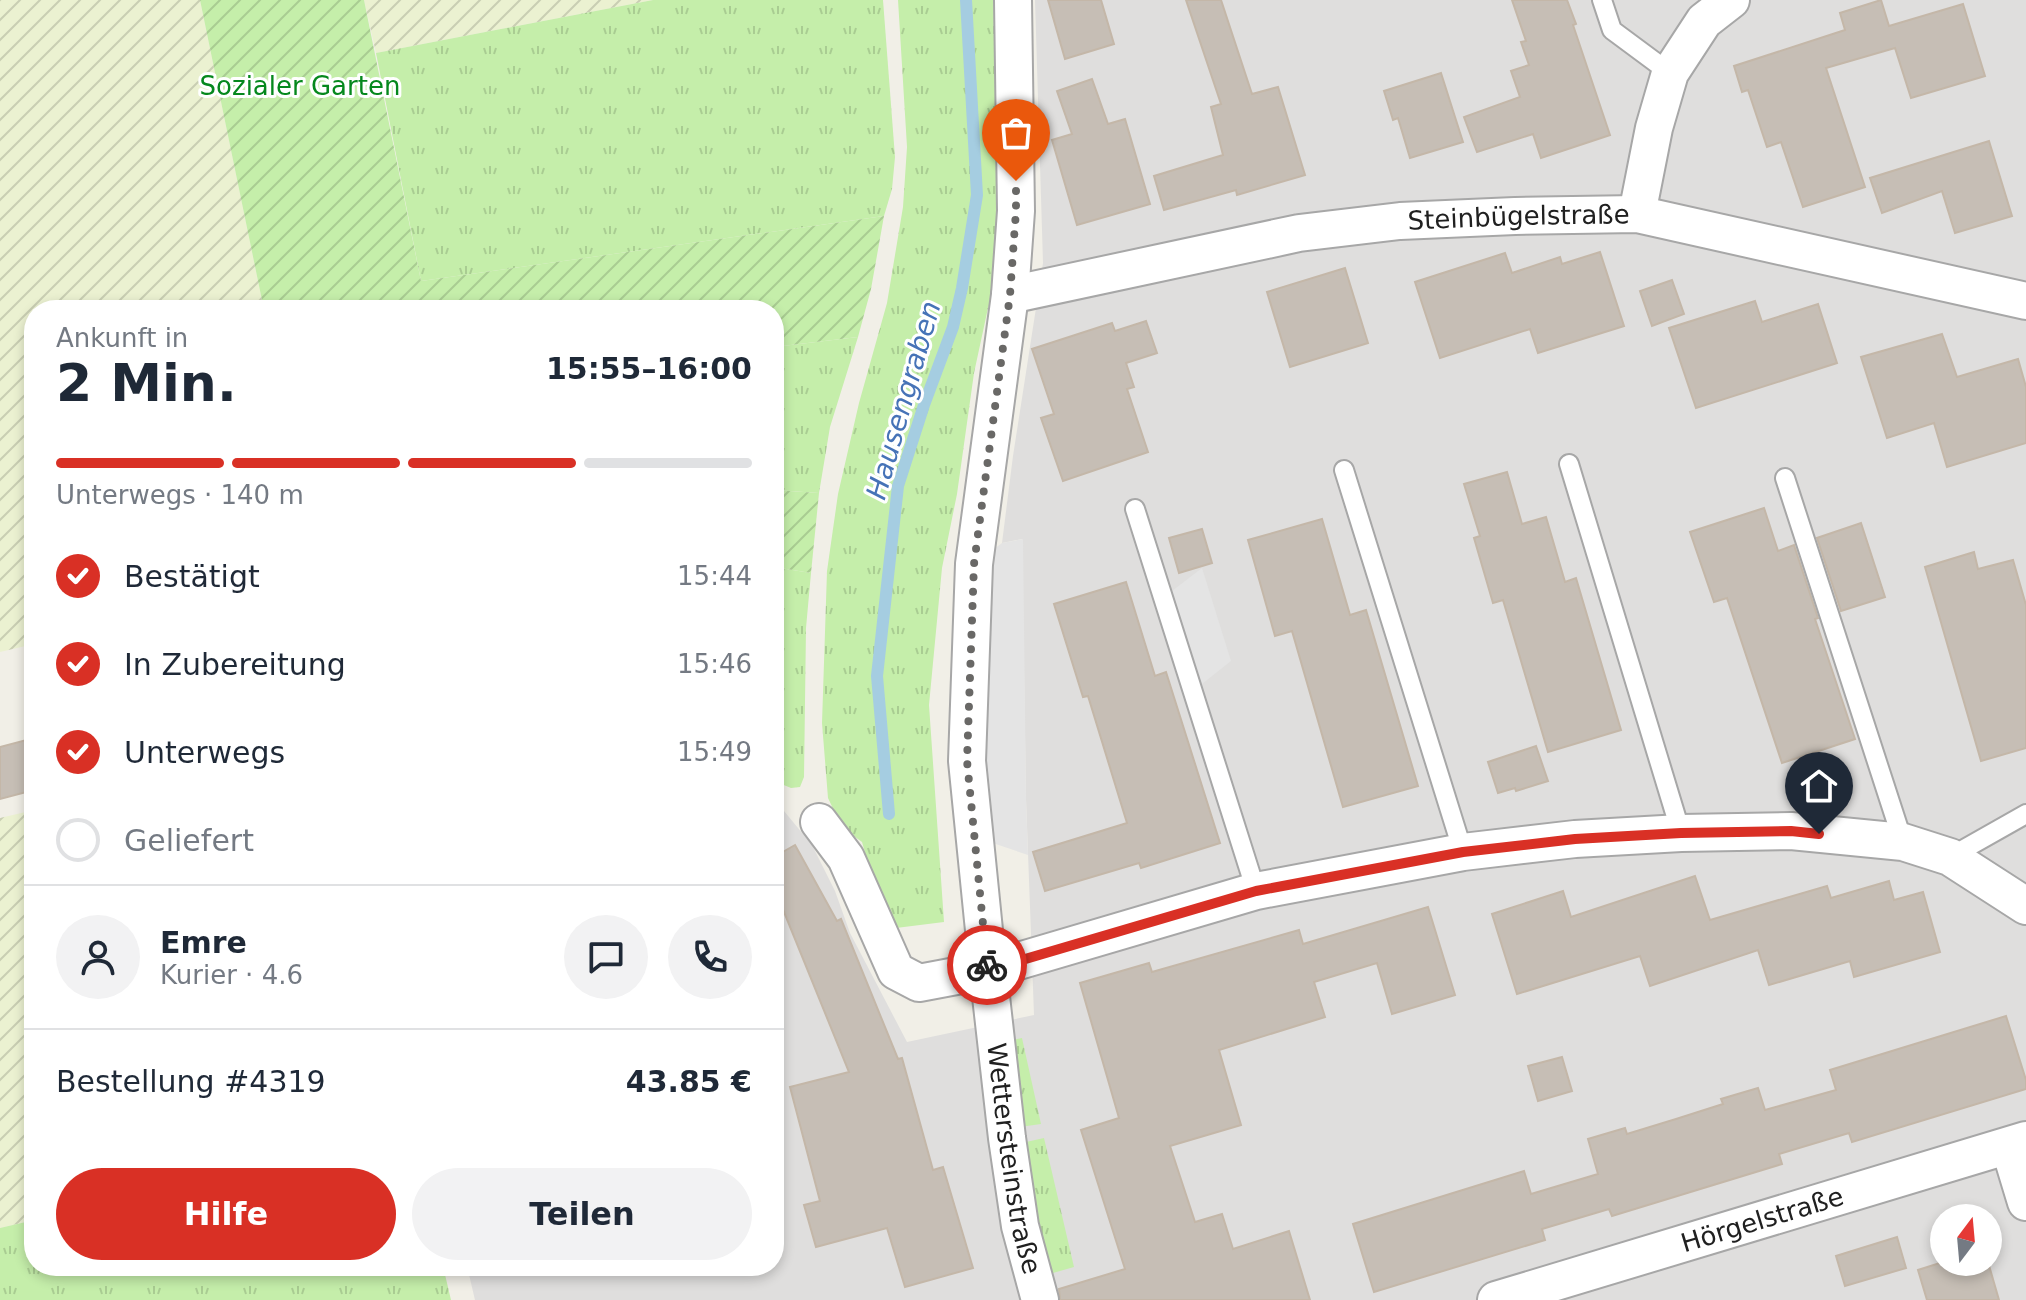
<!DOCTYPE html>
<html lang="de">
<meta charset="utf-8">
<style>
body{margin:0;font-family:"DejaVu Sans",sans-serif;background:#f2f2f3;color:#1f2937;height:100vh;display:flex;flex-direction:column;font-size:30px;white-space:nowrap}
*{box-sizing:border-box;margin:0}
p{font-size:26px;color:#747a83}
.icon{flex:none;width:44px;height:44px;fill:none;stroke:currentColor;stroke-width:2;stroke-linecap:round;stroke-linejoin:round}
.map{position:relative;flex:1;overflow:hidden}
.panel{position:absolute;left:24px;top:300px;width:760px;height:976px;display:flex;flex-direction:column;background:#fff;border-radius:32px;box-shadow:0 4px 12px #0003}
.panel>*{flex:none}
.needle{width:52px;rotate:16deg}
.controls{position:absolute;left:1930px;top:1204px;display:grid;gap:16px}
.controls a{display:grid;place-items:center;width:72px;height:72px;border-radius:50%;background:#fff;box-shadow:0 4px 12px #0003;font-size:40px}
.pin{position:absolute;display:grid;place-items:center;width:68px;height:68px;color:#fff;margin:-82px -34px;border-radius:50% 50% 50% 0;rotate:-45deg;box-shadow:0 0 8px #0007}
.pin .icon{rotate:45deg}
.courier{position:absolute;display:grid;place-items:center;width:80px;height:80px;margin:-40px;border:6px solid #d93025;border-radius:50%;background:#fff;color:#222;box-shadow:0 2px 10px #0007}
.summary em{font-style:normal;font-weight:700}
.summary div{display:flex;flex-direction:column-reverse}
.summary{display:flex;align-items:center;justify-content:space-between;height:136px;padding:0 32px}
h1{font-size:52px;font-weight:700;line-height:60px}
.bar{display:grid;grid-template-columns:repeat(4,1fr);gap:12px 8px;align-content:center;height:96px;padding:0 32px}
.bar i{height:10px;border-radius:6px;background:#e0e1e3}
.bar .current{background:#d93025}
.bar p{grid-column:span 4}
.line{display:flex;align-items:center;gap:20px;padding:0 32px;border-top:2px solid #e0e1e3}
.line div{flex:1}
.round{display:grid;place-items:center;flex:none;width:84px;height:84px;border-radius:42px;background:#f2f2f3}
ol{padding:0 32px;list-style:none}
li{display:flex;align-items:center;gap:24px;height:88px}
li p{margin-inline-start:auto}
li .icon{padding:8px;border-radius:50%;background:#d93025;color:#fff;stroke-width:4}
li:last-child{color:#747a83}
li i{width:44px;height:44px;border:4px solid #e0e1e3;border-radius:50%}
.primary-button{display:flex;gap:16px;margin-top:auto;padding:16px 32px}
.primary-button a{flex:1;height:92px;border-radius:48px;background:#d93025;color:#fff;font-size:32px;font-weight:700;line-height:92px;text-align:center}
.primary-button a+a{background:#f2f2f3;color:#1f2937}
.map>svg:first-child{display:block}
.residential{fill:#dfdedd;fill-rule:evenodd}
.farmland{fill:url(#farmland-furrows)}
.grass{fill:url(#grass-tufts)}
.garden{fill:url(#garden-furrows)}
.parking{fill:#e4e4e4}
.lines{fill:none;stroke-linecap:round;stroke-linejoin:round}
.stream{stroke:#a5cde1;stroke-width:12}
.building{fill:#c6beb5;stroke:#c4b7a8;stroke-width:2}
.lane-casing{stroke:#a7a7a7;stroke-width:22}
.street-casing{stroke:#a7a7a7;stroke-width:40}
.lane{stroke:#fff;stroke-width:18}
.street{stroke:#fff;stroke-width:36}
.done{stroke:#696866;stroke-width:8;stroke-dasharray:0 14.4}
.route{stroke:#d93025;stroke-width:10}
.labels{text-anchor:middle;stroke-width:6;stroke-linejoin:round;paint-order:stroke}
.park-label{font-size:26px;fill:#05881d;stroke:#fff}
.street-label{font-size:26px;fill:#202020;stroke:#fff}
.water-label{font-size:28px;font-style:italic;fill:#4673b7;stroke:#fff}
</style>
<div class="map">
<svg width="2026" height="1300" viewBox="0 0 2026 1300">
<defs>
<pattern id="farmland-furrows" width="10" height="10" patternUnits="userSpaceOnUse" patternTransform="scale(2)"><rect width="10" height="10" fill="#ebf1d1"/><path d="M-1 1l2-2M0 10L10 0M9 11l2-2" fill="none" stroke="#c9ceb3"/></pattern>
<pattern id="grass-tufts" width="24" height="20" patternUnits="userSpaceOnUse" patternTransform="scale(2)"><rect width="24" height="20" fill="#c5eeaa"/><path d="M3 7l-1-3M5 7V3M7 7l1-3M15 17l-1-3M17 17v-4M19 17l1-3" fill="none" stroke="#a9cc92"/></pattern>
<pattern id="garden-furrows" width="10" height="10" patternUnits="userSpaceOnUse" patternTransform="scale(2)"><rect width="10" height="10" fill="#c5eeaa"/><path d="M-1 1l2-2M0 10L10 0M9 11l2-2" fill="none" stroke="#a9cc92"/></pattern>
</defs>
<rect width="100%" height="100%" fill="#f1efe7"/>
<path class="residential" d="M1035,0H2026V1300H475L467,1266H774V816L784,811L812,845L835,891L850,933L907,1042L1034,1015L1026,799L1022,539L1002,543L1013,456L1043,263ZM1944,1218H1988V1262H1944Z"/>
<g class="farmland">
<path d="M0,0H200L264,310H34V644L0,652Z"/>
<path d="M364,0H653L376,53Z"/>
<path d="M34,810V1220L0,1228V818Z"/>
</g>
<g class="grass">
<path d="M653,0H883L895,157L892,189L884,216L421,281L376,53Z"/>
<path d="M898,0H1003L997,290L988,308L974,373L957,494L942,568L929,705L944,922L896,928L874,884L862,842L851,834L837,817L828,798L822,723L827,571L838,494L859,403L887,303L903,207L907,147Z"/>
<path d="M858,337L830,427L819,493L774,490V347Z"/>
<path d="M774,567L811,573L806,628L804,777L800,787L791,788L774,781Z"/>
<path d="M1022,1038L1041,1124L1020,1127L1012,1040Z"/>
<path d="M1044,1138L1074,1267L1046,1275L1033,1220L1026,1142Z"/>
<path d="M34,1220V1266H443L451,1300H0V1228Z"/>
</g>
<g class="garden">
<path d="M200,0H364L421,281L884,216L871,289L858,337L774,347V310H264Z"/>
<path d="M774,490L819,493L811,573L774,567Z"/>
</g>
<g class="parking">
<path d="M1023,539L1026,799L1028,855L975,837L974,564L1002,543Z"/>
<path d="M1202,568L1231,661L1202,684L1172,591Z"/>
</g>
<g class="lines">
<path class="stream" d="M889,814L877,676L898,486L924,405L953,327L962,288L977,195L966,0"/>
</g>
<g class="building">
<path d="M1048,0H1101L1114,44L1065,59Z"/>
<path d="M1186,0H1221L1252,94L1278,87L1305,175L1237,195L1236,190L1164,210L1154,176L1223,155L1211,107L1221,104Z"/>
<path d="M1512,0H1567L1576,24L1573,25L1610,135L1541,158L1533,134L1477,152L1464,117L1520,97L1511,71L1529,65L1521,42L1526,41Z"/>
<path d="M1881,0L1889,26L1963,4L1985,76L1911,98L1895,48L1826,68L1865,187L1803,207L1781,142L1767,147L1748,90L1742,92L1734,66L1845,30L1840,13Z"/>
<path d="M1441,73L1463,142L1410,158L1398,118L1393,120L1384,91Z"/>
<path d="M1092,79L1108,124L1125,119L1150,204L1077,225L1052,140L1072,134L1057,91Z"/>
<path d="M1989,141L2012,216L1955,233L1942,191L1882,213L1870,178Z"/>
<path d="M1600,252L1624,326L1538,353L1530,329L1440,358L1415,282L1505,253L1512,273L1560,257L1562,264Z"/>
<path d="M1345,268L1368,343L1290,367L1267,292Z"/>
<path d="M1672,280L1684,314L1652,326L1640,291Z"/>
<path d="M1755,301L1762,322L1818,304L1837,363L1696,408L1669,328Z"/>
<path d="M1146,321L1157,353L1126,363L1134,387L1127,389L1148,452L1063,481L1041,418L1054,414L1032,349L1112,323L1115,331Z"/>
<path d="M1942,334L1957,377L2018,359L2026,387V443L1947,467L1934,423L1887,438L1861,357Z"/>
<path d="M1507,472L1522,524L1546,517L1565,582L1576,578L1621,730L1548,752L1503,600L1493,603L1474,538L1480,536L1464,484Z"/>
<path d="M1764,508L1778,551L1794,545L1818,618L1815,619L1855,739L1782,763L1727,598L1714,602L1690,532Z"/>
<path d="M1322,519L1350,615L1366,610L1418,786L1343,807L1292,631L1275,636L1248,540Z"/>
<path d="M1861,523L1885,597L1841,611L1817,538Z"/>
<path d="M1202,529L1212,563L1179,573L1169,538Z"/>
<path d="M1974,552L1978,569L2013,560L2026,605V748L1981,761L1925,567Z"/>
<path d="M1126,582L1155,676L1166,672L1220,843L1141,868L1139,863L1045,891L1033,852L1127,823L1088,696L1083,697L1054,604Z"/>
<path d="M34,738V790L0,799V747Z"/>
<path d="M1536,746L1548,781L1516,791L1515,788L1498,793L1488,762Z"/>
<path d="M795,845L837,921L841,919L898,1059L902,1058L933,1170L943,1167L973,1268L905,1287L887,1228L816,1247L804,1205L820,1201L790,1087L849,1072L782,907L774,911V857Z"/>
<path d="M1695,876L1710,920L1827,886L1831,898L1889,881L1894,900L1923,892L1940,952L1854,977L1850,961L1769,985L1758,950L1650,986L1640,956L1517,994L1492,914L1563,891L1571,917Z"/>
<path d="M1428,907L1455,995L1392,1014L1377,963L1314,982L1325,1017L1219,1050L1241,1125L1170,1146L1195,1222L1222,1214L1233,1249L1289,1231L1310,1300H1060L1059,1289L1125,1269L1081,1130L1119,1118L1080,983L1149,963L1152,972L1299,930L1303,944Z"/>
<path d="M2006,1016L2026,1080V1089L1852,1142L1849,1133L1779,1154L1782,1164L1612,1216L1609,1209L1542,1229L1545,1240L1374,1292L1353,1224L1524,1171L1531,1194L1598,1174L1588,1139L1625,1128L1627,1134L1676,1119L1723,1104L1721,1099L1758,1088L1765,1110L1836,1090L1830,1070Z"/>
<path d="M1562,1057L1572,1091L1538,1101L1528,1066Z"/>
<path d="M1897,1237L1906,1268L1845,1286L1836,1256Z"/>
<path d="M1943,1262H1988L1999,1300H1927L1918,1270Z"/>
</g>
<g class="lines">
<g class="lane-casing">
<g id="lane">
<path d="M1602,0L1612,30L1670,73"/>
<path d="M1569,464L1681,833"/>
<path d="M1344,470L1463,852"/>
<path d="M1785,478L1903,842"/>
<path d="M1135,509L1256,891"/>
<path d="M1950,857L2026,814"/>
</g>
</g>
<g class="street-casing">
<g id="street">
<path id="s1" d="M1013,0L1016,211L1010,295L974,564L967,761L988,970L1007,1138L1020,1226L1040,1300"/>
<path d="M1637,214L1654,128L1670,73L1704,21L1731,0"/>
<path id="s2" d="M1010,295L1299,233L1400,221L1515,216L1637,214L2026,301"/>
<path d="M819,822L846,858L896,971L919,983L988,970L1256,891L1463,852L1575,839L1681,833L1791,831L1903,842L1950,857L2026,906"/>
<path d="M2009,1146L2026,1202"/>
<path id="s3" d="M1496,1300L2026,1140"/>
</g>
</g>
<use href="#lane" class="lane"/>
<use href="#street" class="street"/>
</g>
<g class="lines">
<path class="done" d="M987,965L967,761L974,564L1010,295L1016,211V181"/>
<path class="route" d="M987,965L988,970L1256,891L1463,852L1575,839L1681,833L1791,831L1819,834"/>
</g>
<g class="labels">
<g class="park-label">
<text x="300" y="95">Sozialer Garten</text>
</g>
<g class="street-label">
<text dy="9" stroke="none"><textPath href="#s2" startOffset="516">Steinbügelstraße</textPath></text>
<text dy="9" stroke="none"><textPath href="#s1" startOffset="1164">Wettersteinstraße</textPath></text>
<text dy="9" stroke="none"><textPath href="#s3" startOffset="278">Hörgelstraße</textPath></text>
</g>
<g class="water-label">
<text transform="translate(903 400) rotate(-74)" y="10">Hausengraben</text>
</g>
</g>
</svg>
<div class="controls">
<a><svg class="needle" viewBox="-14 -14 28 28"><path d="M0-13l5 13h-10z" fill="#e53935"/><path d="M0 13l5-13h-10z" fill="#747a83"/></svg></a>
</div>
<div class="pin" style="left:1016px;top:181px;background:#ea580c"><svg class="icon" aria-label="bag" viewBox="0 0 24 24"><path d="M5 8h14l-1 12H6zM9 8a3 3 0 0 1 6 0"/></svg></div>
<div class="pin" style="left:1819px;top:834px;background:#1f2937"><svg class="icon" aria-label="home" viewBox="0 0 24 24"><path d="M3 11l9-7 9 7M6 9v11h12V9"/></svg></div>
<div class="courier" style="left:987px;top:965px"><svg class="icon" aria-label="bike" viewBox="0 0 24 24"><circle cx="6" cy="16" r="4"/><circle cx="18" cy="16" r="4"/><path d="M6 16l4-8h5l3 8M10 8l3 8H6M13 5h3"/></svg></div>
<section class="panel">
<div class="summary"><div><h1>2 Min.</h1><p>Ankunft in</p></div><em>15:55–16:00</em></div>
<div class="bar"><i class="current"></i><i class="current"></i><i class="current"></i><i></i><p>Unterwegs · 140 m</p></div>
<ol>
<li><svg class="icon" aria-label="check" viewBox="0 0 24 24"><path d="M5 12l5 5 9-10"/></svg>Bestätigt<p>15:44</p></li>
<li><svg class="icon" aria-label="check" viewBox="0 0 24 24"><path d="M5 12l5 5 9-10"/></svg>In Zubereitung<p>15:46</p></li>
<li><svg class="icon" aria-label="check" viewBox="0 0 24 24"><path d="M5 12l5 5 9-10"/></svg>Unterwegs<p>15:49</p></li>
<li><i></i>Geliefert</li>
</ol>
<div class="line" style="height:144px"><a class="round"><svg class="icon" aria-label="person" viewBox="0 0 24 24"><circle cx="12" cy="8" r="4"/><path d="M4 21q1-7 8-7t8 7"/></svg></a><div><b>Emre</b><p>Kurier · 4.6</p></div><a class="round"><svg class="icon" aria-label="chat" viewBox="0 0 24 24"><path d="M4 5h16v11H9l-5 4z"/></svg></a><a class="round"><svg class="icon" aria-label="phone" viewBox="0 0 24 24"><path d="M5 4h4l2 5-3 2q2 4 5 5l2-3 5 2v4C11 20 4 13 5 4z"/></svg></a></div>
<div class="line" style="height:104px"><div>Bestellung #4319</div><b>43.85 €</b></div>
<div class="primary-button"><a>Hilfe</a><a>Teilen</a></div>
</section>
</div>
